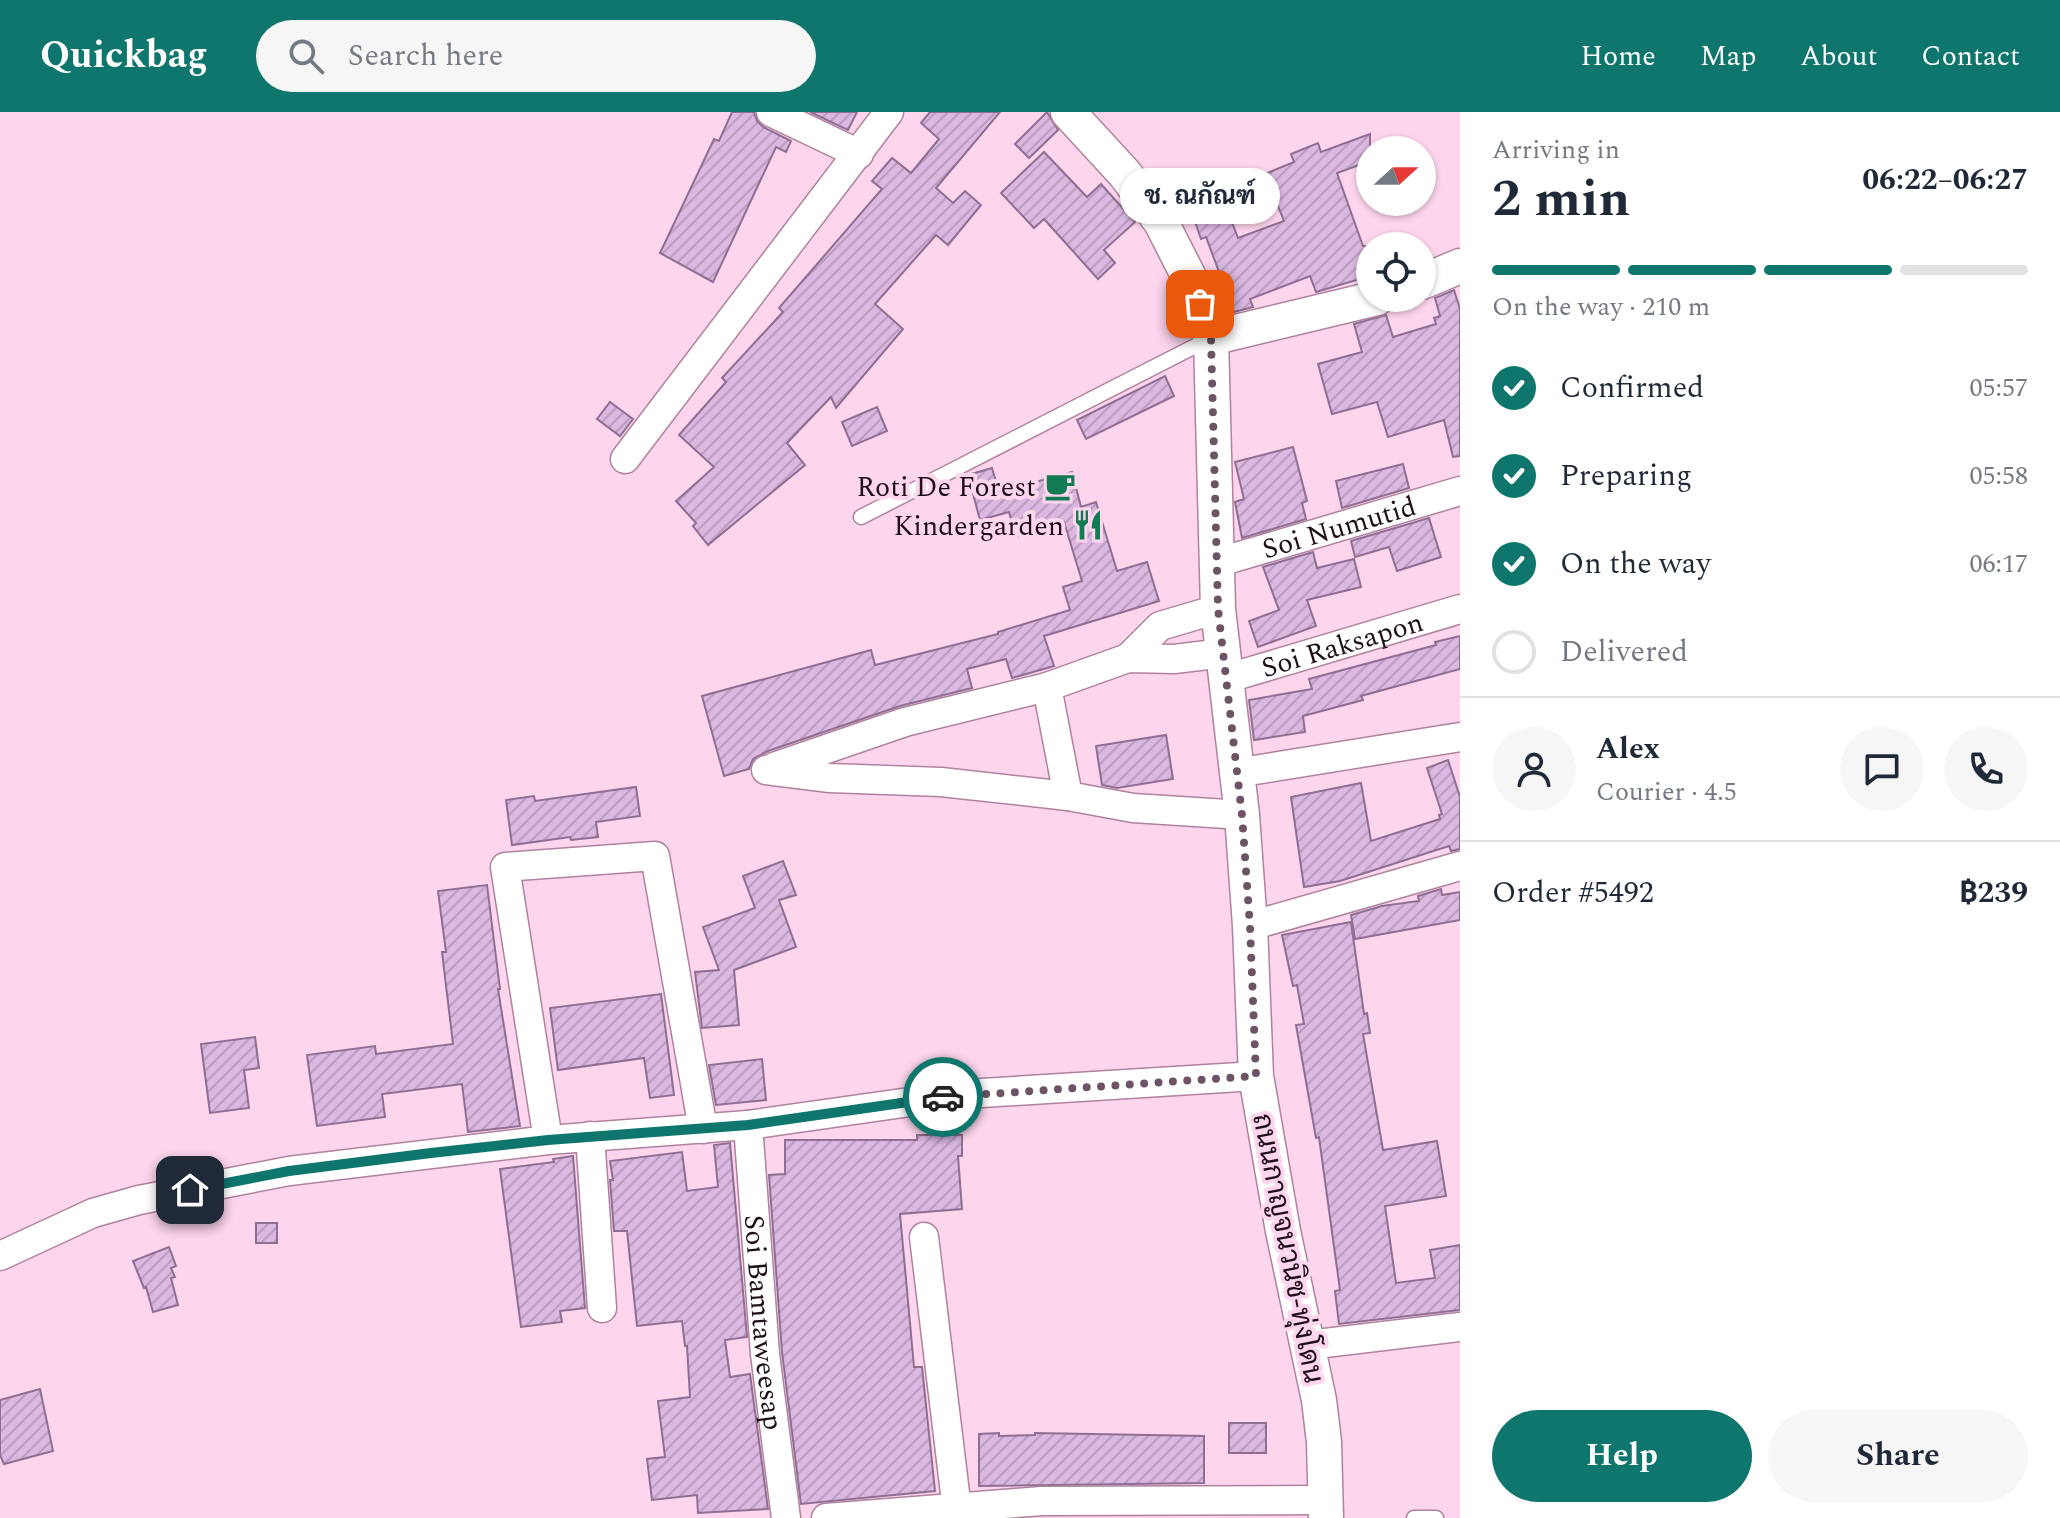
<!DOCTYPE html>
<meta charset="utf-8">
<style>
body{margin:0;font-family:Spectral,Sarabun,serif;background:#f6f6f7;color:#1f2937;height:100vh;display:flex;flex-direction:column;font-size:30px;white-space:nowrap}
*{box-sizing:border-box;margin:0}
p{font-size:26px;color:#747a83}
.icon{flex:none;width:44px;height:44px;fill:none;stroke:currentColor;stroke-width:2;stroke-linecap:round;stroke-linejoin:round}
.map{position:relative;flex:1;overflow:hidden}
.side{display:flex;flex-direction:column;background:#fff;width:600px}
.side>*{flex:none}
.needle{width:52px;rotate:69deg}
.fabs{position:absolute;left:1356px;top:24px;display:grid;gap:16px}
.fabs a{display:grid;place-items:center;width:80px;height:80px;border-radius:50%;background:#fff;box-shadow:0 2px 6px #0004;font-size:40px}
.pin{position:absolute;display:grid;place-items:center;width:68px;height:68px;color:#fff;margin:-34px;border-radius:16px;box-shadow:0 4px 12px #0006}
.courier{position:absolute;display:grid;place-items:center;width:80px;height:80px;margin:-40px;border:6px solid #0f766e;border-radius:50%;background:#fff;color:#222;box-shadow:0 2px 10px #0007}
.bubble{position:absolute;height:56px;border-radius:28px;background:#fff;box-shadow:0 2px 6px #0004;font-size:26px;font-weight:700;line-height:56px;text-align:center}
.summary em{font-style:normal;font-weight:700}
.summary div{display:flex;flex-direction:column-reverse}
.summary{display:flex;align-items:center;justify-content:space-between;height:136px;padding:0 32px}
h1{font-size:52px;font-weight:700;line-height:60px}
.bar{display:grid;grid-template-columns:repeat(4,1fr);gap:12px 8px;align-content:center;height:96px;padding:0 32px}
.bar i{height:10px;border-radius:6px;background:#e0e1e3}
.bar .active{background:#0f766e}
.bar p{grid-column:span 4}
.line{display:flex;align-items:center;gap:20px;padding:0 32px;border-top:2px solid #e0e1e3}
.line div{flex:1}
.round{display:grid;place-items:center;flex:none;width:84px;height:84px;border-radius:42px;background:#f6f6f7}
ol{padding:0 32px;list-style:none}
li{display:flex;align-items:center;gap:24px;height:88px}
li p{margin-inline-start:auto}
li .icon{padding:8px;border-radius:50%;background:#0f766e;color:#fff;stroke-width:4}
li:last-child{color:#747a83}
li i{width:44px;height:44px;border:4px solid #e0e1e3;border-radius:50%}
.action{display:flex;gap:16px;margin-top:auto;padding:16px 32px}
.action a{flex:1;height:92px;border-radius:48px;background:#0f766e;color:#fff;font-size:32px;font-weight:700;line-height:92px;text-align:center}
.action a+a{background:#f6f6f7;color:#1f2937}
header{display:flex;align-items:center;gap:48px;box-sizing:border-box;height:112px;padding:0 40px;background:#0f766e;color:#fff}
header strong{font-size:38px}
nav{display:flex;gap:44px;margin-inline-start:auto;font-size:28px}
.search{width:560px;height:72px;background:#f6f6f7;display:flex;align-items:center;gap:20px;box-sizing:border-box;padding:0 28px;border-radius:44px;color:#747a83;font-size:30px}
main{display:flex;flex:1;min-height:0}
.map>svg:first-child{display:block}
.building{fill:url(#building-hatch);stroke:#8e6f93;stroke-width:2}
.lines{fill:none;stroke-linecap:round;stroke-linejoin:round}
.service-casing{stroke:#af829d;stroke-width:17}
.minor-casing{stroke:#af829d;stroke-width:31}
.tertiary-casing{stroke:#af829d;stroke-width:37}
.service{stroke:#fff;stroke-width:14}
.minor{stroke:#fff;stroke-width:28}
.tertiary{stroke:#fff;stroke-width:34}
.done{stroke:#6d5464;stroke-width:8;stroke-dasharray:0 14.4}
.route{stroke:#0f766e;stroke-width:10}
.labels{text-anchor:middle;stroke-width:8;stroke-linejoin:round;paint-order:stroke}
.poi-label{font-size:28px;fill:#1f0f1a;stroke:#fdd5ed;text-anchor:end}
.street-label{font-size:28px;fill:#1f0f1a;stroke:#fdd5ed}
</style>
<header>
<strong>Quickbag</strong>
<div class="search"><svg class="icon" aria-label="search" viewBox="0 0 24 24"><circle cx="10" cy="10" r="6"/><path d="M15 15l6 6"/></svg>Search here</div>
<nav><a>Home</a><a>Map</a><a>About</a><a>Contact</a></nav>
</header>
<main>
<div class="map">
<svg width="1460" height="1406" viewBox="0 0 1460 1406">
<defs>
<pattern id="building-hatch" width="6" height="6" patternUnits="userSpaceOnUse" patternTransform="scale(2)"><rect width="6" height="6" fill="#dab8e0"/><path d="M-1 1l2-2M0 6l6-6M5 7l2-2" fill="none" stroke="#bb9dc0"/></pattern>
</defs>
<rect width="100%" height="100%" fill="#fdd5ed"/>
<g class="building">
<path d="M732,0H754L757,9L763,15L791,29L786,40L776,35L713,170L660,141L714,27L719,29Z"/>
<path d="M810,0H857L848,18Z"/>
<path d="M930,0H1000L936,76L953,91L965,79L981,93L948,133L936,123L875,192L903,217L836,296L831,285L787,331L805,353L708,433L693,414L696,411L676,389L714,355L679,323L726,270L722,266L783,200L779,196L882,77L872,69L892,46L911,61L939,27L921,11Z"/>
<path d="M1047,0L1058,18L1029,46L1015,32Z"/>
<path d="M1370,22V49L1337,61L1363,134H1366L1370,146V164L1316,180L1310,164L1250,187L1253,195L1234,200L1206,125L1201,127L1190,95L1202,91L1200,86L1220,79L1238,126L1284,109L1265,62L1294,50L1291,42L1318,31L1321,40Z"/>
<path d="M1044,40L1087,85L1101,72L1135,110L1104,138L1115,151L1098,167L1044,107L1034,116L1001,81Z"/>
<path d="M1454,178L1460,197V344L1453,345L1444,308L1388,325L1377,290L1332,302L1318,252L1362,240L1354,212L1386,203L1393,225L1436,212L1434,206L1440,204L1435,186Z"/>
<path d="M1165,264L1174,284L1086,327L1077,308Z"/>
<path d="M610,290L633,307L620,324L597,307Z"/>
<path d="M877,295L887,319L852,334L842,310Z"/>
<path d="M1293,335L1307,389L1302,391L1306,407L1242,426L1235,390L1244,387L1235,350Z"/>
<path d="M1403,352L1409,376L1342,396L1336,369Z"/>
<path d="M992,356L999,380L1072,360L1081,395L1096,390L1117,459L1147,450L1159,489L1044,524L1054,554L1012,566L1006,547L967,557L972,576L900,594L768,639L753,647L749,657L724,664L702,584L871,538L875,553L998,522V520L1070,498L1063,475L1082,469L1064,410L1016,425L1009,400L980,408L968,363Z"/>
<path d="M1429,406L1441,445L1397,459L1389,435L1355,445L1351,429Z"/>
<path d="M1313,440L1317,456L1354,447L1361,475L1307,488L1316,514L1258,535L1249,509L1279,498L1263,455Z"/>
<path d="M1460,524V557L1361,584L1363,588L1303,604L1305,620L1254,628L1249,588L1312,577L1309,567L1436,533L1435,530Z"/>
<path d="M1166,623L1173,667L1117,676L1102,673L1096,634Z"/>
<path d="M1448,648L1460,685V737L1451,739L1449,734L1340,769L1304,775L1291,685L1361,671L1371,729L1440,707L1439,703L1442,702L1427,656Z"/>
<path d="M636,675L640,704L596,710L598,725L571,728L570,725L512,733L506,688L534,684L535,689Z"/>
<path d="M783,749L796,783L779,788L796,835L734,858L739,913L702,916L695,860L719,858L703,815L755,796L743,764Z"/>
<path d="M487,773L500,877H498L520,1014L468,1020L462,972L382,982L385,1005L317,1014L307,943L375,934L376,942L453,932L442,840H446L438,779Z"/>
<path d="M1441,777L1442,783L1460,780V808L1355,827L1351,803L1382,794L1419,789L1418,784Z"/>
<path d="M1351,810L1364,902L1367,901L1370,921L1363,922L1383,1038L1437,1029L1446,1084L1385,1094L1396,1171L1435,1166L1430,1138L1460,1133V1198L1339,1212L1335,1179L1340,1178L1319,1025L1316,1026L1296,913L1304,912L1297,873L1293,874L1282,823Z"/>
<path d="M661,882L674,983L650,986L644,946L558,958L550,896Z"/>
<path d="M255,925L259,956L244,958L249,996L210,1001L201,932Z"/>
<path d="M762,947L766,988L716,993L709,953Z"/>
<path d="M917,1023H962V1044H958L962,1097L900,1102L914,1255H922L935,1379L801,1392L782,1240L769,1063L785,1062V1028H917Z"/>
<path d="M730,1031L747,1225L725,1228L730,1265L750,1262L768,1397L698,1401L697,1383L652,1388L647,1347L665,1345L658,1289L690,1285L687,1234H685L682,1209L637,1214L627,1119H614L610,1068H613L610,1049L682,1040L687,1079L718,1075L714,1033Z"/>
<path d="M573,1044L585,1196L560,1199L562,1210L521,1215L500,1057L554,1050L553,1047Z"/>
<rect x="256" y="1111" width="21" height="20"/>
<path d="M169,1135L176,1154L171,1156L175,1165L171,1166L178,1193L153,1200L146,1175L144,1176L133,1149Z"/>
<path d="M40,1277L53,1339L4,1352L0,1343V1288Z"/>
<rect x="1229" y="1311" width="37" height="30"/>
<path d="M999,1321V1324L1035,1323V1321L1204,1324V1371L979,1374V1322Z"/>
</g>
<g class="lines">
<g class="service-casing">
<g id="service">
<path d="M861,405L1209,227"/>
<path d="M1414,1406H1436"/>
</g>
</g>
<g class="minor-casing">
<g id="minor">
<path d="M771,0L859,42"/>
<path d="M625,347L889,0"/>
<path id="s1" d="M1216,451L1460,379"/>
<path d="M1128,546L1160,514L1218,497"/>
<path id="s2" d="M1225,567L1460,497"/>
<path d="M774,655L905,610L1047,575"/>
<path d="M766,658L830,666L941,670L1068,684L1133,696L1242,703"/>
<path d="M1236,661L1460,625"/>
<path d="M1068,684L1047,575L1128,546L1174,547L1224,541"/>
<path d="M1250,814L1460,754"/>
<path id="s3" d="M748,1013L765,1242L786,1406"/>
<path d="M590,1024L602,1196"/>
<path d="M548,1028L505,755L655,744L703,1017"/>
<path d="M924,1125L958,1406"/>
<path d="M0,1144L93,1101L139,1088L289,1059L548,1028L748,1013L966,982L1256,964"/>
<path d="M1308,1233L1460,1215"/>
<path d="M826,1406L1042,1389L1326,1388"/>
</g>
</g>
<g class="tertiary-casing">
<g id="tertiary">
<path d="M1068,0L1125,62L1161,110L1194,175L1211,226L1218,497L1242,703L1250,814L1256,964L1283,1119L1319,1288L1324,1330L1326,1406"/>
<path d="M1422,170L1460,154"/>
<path d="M1211,226L1377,186"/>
</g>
</g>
<use href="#service" class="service"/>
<use href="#minor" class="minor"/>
<use href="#tertiary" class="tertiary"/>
</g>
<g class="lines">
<path class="done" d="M943,985L1256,964L1250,814L1242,703L1218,497L1211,226L1200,192"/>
<path class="route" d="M190,1078L289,1059L431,1041L548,1028L748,1013L943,985"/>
</g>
<defs>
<g id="cafe-bare" transform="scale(2.4)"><path d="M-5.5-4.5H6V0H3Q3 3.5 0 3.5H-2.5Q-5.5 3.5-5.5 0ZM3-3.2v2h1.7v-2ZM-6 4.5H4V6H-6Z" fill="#137b54" stroke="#fdd5ed" stroke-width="2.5" paint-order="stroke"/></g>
<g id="restaurant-bare" transform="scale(2.4)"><path d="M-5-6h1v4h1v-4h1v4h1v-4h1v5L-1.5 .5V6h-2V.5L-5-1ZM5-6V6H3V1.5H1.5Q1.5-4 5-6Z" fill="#137b54" stroke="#fdd5ed" stroke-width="2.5" paint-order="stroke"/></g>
</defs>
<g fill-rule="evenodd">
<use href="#cafe-bare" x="1060" y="374"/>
<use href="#restaurant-bare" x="1088" y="413"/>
</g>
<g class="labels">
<g class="poi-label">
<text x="1036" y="384">Roti De Forest</text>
<text x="1064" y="423">Kindergarden</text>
</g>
<g class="street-label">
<text dy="10" stroke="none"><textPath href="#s1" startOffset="128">Soi Numutid</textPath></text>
<text dy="10" stroke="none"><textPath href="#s2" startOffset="122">Soi Raksapon</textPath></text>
<text transform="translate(1289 1136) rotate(79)" y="10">ถนนกาญจนวนิช-ทุ่งโดน</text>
<text dy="10" stroke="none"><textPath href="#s3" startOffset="198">Soi Bamtaweesap</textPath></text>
</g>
</g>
</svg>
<div class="fabs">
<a><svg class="needle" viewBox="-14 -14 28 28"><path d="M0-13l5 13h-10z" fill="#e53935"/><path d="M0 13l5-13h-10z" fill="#747a83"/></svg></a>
<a><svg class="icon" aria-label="locate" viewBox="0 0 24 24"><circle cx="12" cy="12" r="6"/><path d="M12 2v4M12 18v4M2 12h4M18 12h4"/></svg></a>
</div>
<div class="pin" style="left:1200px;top:192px;background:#ea580c"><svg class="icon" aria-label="bag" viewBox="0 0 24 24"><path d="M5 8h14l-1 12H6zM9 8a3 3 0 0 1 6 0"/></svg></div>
<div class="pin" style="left:190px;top:1078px;background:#1f2937"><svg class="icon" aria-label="home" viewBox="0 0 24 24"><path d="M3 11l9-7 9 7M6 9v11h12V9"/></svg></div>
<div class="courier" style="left:943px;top:985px"><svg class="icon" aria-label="car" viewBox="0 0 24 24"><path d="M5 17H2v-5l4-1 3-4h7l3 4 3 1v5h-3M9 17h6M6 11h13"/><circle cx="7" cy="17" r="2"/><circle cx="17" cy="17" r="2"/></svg></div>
<div class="bubble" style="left:1120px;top:56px;width:160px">ช. ณกัณฑ์</div>
</div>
<section class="side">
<div class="summary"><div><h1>2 min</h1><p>Arriving in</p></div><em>06:22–06:27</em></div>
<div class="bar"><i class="active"></i><i class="active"></i><i class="active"></i><i></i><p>On the way · 210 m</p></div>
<ol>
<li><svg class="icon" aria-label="check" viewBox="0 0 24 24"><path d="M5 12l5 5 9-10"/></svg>Confirmed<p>05:57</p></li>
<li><svg class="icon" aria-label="check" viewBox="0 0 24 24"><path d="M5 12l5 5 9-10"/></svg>Preparing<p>05:58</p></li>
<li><svg class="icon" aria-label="check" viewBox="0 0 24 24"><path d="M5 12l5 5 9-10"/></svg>On the way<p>06:17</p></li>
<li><i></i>Delivered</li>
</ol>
<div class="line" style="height:144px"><a class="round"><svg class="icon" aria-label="person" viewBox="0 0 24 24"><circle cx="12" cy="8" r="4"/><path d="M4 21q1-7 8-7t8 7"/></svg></a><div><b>Alex</b><p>Courier · 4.5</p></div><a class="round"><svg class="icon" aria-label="chat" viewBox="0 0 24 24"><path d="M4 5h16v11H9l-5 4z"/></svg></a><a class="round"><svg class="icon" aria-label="phone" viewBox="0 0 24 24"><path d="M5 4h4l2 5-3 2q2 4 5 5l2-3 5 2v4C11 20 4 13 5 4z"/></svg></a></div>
<div class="line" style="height:104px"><div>Order #5492</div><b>฿239</b></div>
<div class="action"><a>Help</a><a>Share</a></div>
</section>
</main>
